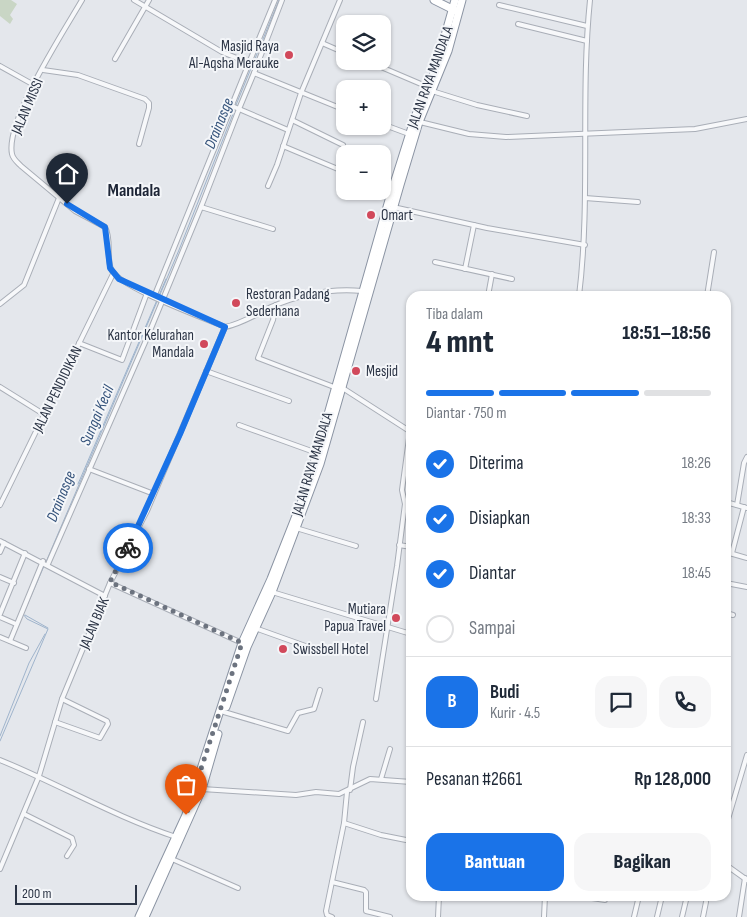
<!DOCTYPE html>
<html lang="id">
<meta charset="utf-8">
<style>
body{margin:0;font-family:"Sofia Sans Condensed",sans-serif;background:#f6f6f7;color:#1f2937;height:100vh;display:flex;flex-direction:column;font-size:19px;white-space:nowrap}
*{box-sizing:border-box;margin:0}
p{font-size:16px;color:#747a83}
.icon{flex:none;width:28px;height:28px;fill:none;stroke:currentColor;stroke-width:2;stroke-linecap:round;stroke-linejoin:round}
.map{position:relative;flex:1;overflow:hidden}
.drawer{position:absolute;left:406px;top:291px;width:325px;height:610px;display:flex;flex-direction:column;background:#fff;border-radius:15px;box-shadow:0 1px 4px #0004}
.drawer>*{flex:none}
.buttons{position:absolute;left:336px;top:15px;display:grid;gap:10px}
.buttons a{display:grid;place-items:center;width:55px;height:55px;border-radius:10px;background:#fff;box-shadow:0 1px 4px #0004;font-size:25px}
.scale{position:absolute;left:15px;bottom:12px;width:122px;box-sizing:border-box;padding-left:5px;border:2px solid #2b3445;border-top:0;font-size:14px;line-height:18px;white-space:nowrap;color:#2b3445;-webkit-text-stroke:4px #f4f6f9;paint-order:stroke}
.pin{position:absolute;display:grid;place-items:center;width:42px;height:42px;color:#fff;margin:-51px -21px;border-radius:50% 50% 50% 0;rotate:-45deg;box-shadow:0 0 5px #0007}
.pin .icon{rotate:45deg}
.courier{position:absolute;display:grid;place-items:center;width:50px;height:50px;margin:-25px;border:4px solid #1a73e8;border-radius:50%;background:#fff;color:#222;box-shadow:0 1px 6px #0007}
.headline em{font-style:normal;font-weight:800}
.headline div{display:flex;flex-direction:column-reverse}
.headline{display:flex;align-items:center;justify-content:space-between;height:85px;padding:0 20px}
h1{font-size:32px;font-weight:800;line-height:38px}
.bar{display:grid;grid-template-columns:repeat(4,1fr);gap:8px 5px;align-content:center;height:60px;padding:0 20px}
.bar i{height:6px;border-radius:4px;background:#e0e1e3}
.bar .active{background:#1a73e8}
.bar p{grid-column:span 4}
.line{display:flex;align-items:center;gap:12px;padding:0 20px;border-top:1px solid #e0e1e3}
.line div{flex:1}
.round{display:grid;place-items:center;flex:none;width:52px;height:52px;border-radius:15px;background:#f6f6f7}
ol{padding:0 20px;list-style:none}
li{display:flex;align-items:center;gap:15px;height:55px}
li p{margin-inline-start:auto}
li .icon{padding:5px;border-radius:50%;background:#1a73e8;color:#fff;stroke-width:4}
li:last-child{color:#747a83}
li i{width:28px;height:28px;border:2px solid #e0e1e3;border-radius:50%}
.button{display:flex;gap:10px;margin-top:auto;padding:10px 20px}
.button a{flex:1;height:58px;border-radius:15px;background:#1a73e8;color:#fff;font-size:20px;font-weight:800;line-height:58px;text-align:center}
.button a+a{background:#f6f6f7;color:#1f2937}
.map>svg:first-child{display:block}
.garden{fill:#c9d6c5}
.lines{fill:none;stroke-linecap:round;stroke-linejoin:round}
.stream{stroke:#9fb4cc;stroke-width:1}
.street-casing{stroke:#a9aeb7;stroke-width:6}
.highway-casing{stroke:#8b94a3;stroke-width:9}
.street{stroke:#f7f8fa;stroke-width:4}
.highway{stroke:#fff;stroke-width:7}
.done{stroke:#6c737f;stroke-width:5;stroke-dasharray:0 9}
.route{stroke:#1a73e8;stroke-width:6}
.poi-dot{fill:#d1495b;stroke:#f4f6f9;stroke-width:2}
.labels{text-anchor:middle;stroke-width:4;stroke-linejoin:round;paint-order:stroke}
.poi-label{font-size:15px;fill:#2b3445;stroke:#f4f6f9;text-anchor:start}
.street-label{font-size:15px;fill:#2b3445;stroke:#f4f6f9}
.water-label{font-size:16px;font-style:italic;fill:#34527a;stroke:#f4f6f9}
.quarter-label{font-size:18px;font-weight:bold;fill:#1d2536;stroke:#f4f6f9}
</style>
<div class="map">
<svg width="747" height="917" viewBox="0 0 747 917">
<rect width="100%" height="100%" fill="#e4e7ec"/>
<path class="garden" d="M0,0H11L17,4L10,15L13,19L10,24L0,16Z"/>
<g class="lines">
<g class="stream">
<path d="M236,105L279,0"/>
<path d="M78,484L166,279"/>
<path d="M46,562L179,250L235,109"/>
<path d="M25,610L44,566"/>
<path d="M25,615L48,628"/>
<path d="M0,736L29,663L45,634"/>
<path d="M0,741L48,629L27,619L23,614"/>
</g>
<g class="street-casing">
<g id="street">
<path d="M82,0C64,31 5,121 12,154C13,159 17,162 21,166L75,211L105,227C112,240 106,256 111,269C118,287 204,318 225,327C241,324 257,314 271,307C301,294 330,288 362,291"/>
<path d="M134,0L222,52L249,63L275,0"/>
<path d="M282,0L254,73L345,110"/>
<path d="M499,5L587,26"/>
<path d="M518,24L587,41"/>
<path d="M322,43L345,53"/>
<path d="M115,59L149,0"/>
<path d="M367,61L428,87"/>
<path d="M0,66L34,85"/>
<path d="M43,70L78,75L145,99L149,103V108L139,144"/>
<path d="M254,73L239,109L288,130"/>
<path d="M432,91L477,105L527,116"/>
<path d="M292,120L343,145"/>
<path d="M420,122L469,134L506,137L695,129L747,119"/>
<path d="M382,124L409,134"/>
<path d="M283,146L345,172"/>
<path d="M268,186L277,165L301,93L340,0"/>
<path d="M382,189L391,193"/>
<path d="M585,198L638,202"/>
<path d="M201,207L239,109L232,106"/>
<path d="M393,207L487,228L585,245"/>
<path d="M435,262L512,279"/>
<path d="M465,269L474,225"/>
<path d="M488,296L492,274"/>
<path d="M579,296C591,198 580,98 590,0"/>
<path d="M707,296L714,252"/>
<path d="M154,297L249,63"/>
<path d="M0,304L24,285L59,198"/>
<path d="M276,305L273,320L258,358L334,387"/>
<path d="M79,343L122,360L147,293"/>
<path d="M206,371L289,401"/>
<path d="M0,387L45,415"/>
<path d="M341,387L411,432"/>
<path d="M239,425L317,453"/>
<path d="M89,469L154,494"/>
<path d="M726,502L747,508"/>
<path d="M0,505L113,274"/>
<path d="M737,505L744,463L747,457"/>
<path d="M296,528L356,546"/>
<path d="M0,541L105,596"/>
<path d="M399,545L411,547"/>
<path d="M0,552L4,543"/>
<path d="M726,552L747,558"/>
<path d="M732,553L744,507"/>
<path d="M48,564L147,338L201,207L273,229"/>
<path d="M0,577L14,583"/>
<path d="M110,583L242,643"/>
<path d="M726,583L747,587"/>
<path d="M272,592L411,634"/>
<path d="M726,613L733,615"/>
<path d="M0,614L25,553"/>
<path d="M0,617L16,624"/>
<path d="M255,628L311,648"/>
<path d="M0,637L26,648"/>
<path d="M10,641L43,561"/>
<path d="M376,699L397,566L405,504L402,490L410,431"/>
<path d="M224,712L288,731L298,713L314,709L320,690"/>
<path d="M55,722L100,738L108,724L107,721L62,699"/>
<path d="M0,760C59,784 115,817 176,837"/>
<path d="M381,779L390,749"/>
<path d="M202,789L296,795L316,792L339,794L370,779L411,782"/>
<path d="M350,790L353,767L363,722"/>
<path d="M24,814L72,838L74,845L67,856"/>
<path d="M344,823L381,835L411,841"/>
<path d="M726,826L747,755"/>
<path d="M172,859L238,888"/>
<path d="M726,865L747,880"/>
<path d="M0,869L39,776L62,699L110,583L147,511L225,327"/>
<path d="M332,882L364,890L366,892V911L390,917"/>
<path d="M579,896L605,900"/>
<path d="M332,917L327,915L326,911L344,823L347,792"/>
<path d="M438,917L439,896"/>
<path d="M544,917L545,896"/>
<path d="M634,917L639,896"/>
<path d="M657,917L662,896"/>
<path d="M682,917L687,896"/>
<path d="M703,917L706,902"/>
<path d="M739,917L745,878"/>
</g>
</g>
<g class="highway-casing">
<g id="highway">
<path d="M434,0L456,11"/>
<path d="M226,707L247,647L272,592L320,464L400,185L419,122L448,51L462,0"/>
<path d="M139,917L186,815L242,643L271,579L307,488L391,193L415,117L435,71L455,0"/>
<path d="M145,917L202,789L218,734"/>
</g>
</g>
<use href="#street" class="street"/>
<use href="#highway" class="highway"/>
</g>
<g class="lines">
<path class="done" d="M128,548L110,582L242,643L186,815"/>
<path class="route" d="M67,204L105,227L110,268L119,279L225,327L180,434L128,548"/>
</g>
<g class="poi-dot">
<circle cx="289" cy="55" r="5"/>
<circle cx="371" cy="215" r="5"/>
<circle cx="236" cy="303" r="5"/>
<circle cx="204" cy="344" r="5"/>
<circle cx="356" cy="371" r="5"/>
<circle cx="396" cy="618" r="5"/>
<circle cx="283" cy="649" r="5"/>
</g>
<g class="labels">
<g class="poi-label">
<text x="279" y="51" text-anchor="end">Masjid Raya<tspan x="279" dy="17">Al-Aqsha Merauke</tspan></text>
<text x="381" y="220">Omart</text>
<text x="246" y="299">Restoran Padang<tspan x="246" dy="17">Sederhana</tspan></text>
<text x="194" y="340" text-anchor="end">Kantor Kelurahan<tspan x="194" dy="17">Mandala</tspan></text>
<text x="366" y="376">Mesjid</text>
<text x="386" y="614" text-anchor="end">Mutiara<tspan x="386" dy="17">Papua Travel</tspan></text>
<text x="293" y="654">Swissbell Hotel</text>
</g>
<g class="street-label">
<text transform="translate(430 77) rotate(-70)" y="5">JALAN RAYA MANDALA</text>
<text transform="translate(27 106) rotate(-67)" y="5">JALAN MISSI</text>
<text transform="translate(57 389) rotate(-64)" y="5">JALAN PENDIDIKAN</text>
<text transform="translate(312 464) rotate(-73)" y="5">JALAN RAYA MANDALA</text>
<text transform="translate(94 623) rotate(-67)" y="5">JALAN BIAK</text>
</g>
<g class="water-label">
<text transform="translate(218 123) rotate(-68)" y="6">Drainasge</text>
<text transform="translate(96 415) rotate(-67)" y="6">Sungai Kecil</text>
<text transform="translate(60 496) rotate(-68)" y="6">Drainasge</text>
</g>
<g class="quarter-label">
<text x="134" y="196">Mandala</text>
</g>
</g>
</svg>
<div class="buttons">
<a><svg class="icon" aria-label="layers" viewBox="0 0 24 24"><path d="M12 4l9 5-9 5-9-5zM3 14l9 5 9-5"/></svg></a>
<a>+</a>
<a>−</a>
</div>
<div class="scale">200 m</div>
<div class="pin" style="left:186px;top:815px;background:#ea580c"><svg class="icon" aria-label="bag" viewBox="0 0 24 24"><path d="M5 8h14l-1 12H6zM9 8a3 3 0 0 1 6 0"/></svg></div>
<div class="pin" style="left:67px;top:204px;background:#1f2937"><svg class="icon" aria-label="home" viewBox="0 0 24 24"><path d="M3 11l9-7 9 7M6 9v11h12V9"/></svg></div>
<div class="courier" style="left:128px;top:548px"><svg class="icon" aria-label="bike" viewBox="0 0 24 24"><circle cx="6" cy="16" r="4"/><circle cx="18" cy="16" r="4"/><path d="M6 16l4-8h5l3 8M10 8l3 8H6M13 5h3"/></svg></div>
<section class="drawer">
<div class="headline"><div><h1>4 mnt</h1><p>Tiba dalam</p></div><em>18:51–18:56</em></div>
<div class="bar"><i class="active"></i><i class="active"></i><i class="active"></i><i></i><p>Diantar · 750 m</p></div>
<ol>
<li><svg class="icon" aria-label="check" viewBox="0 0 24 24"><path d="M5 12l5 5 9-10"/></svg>Diterima<p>18:26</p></li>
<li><svg class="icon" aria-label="check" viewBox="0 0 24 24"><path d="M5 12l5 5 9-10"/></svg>Disiapkan<p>18:33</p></li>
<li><svg class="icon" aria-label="check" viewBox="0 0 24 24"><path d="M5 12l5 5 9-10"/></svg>Diantar<p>18:45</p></li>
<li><i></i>Sampai</li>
</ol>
<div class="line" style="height:90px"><b class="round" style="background:#1a73e8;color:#fff">B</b><div><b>Budi</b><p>Kurir · 4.5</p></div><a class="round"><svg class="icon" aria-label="chat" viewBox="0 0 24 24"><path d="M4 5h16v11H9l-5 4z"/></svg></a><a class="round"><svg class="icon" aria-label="phone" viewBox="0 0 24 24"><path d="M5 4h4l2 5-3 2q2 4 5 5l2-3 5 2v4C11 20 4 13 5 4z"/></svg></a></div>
<div class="line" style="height:65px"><div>Pesanan #2661</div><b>Rp 128,000</b></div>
<div class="button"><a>Bantuan</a><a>Bagikan</a></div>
</section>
</div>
